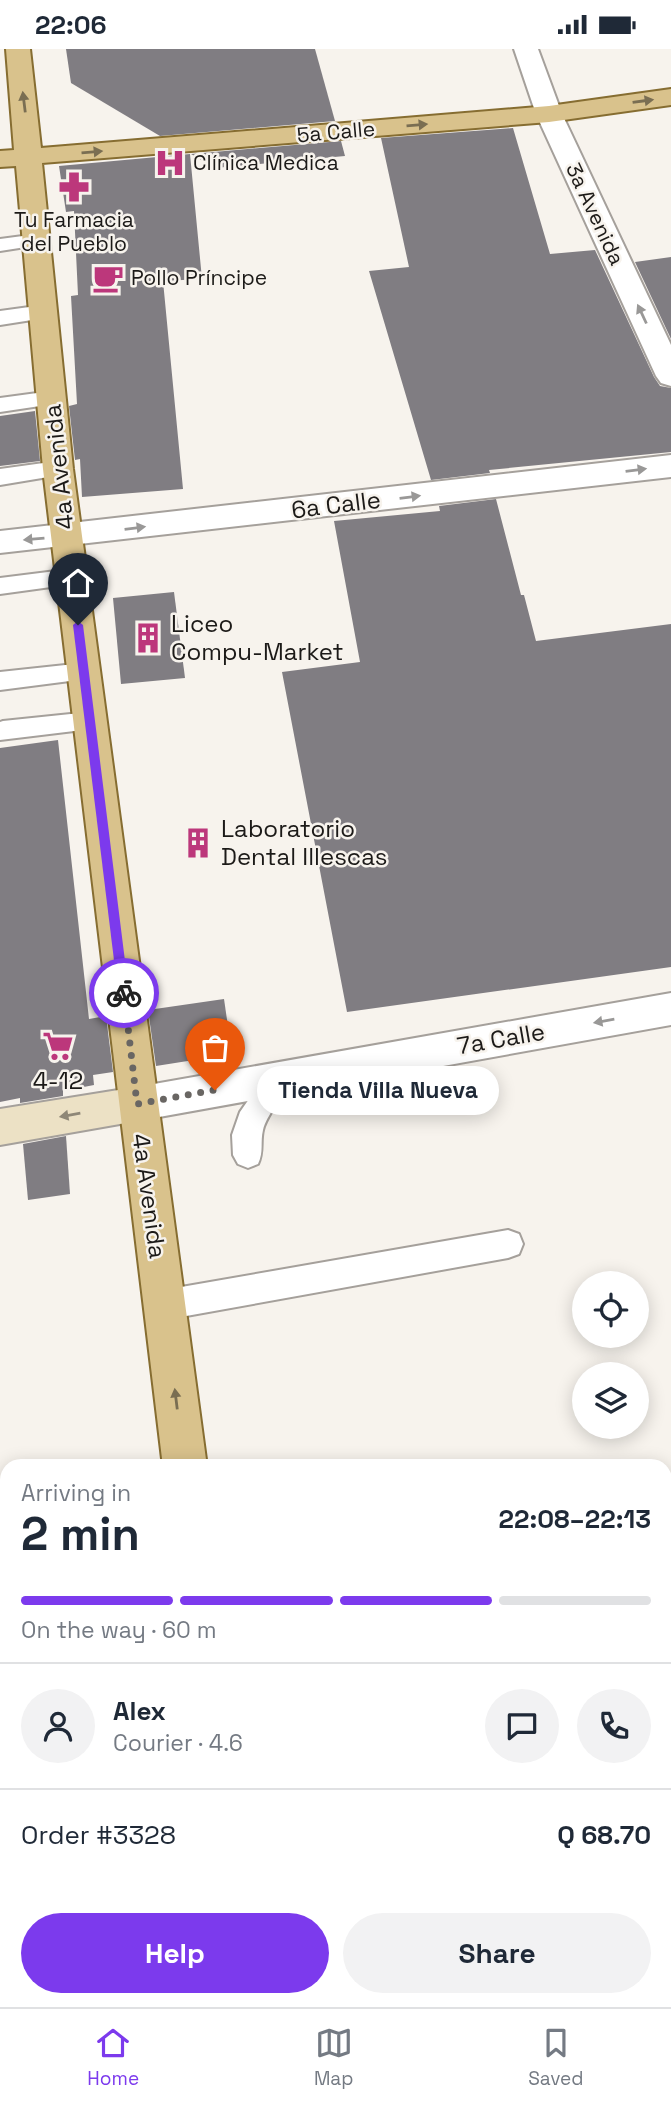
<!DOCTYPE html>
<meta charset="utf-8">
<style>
body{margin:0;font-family:"Space Grotesk",sans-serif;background:#f2f2f3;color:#1f2937;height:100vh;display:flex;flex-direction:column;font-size:26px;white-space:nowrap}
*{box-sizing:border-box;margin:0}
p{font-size:23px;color:#747a83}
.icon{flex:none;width:38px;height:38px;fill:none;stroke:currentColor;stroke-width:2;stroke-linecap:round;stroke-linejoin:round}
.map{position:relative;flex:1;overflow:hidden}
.panel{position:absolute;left:0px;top:1410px;width:672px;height:548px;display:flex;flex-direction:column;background:#fff;border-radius:21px 21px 0 0;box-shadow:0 4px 18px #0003}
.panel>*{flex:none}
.controls{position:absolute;left:572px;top:1222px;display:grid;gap:14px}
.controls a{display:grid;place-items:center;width:77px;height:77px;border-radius:50%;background:#fff;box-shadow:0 4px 18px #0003;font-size:35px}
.pin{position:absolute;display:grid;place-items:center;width:60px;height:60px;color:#fff;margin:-72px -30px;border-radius:50% 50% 50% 0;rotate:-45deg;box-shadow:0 0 7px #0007}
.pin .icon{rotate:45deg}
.courier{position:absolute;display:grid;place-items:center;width:70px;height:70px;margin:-35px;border:5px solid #7c3aed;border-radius:50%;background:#fff;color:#222;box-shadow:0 2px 9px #0007}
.bubble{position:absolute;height:49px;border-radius:24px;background:#fff;box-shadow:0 4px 18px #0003;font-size:23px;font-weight:700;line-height:49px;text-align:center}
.overview em{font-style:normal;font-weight:700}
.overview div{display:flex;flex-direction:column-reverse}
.overview{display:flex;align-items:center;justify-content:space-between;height:119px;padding:0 21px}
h1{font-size:46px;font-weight:700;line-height:52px}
.bar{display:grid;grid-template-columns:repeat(4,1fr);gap:10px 7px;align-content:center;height:84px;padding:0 21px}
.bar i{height:9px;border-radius:5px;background:#e0e1e3}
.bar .active{background:#7c3aed}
.bar p{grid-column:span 4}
.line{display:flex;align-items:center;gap:18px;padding:0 21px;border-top:2px solid #e0e1e3}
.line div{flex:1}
.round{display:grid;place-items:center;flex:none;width:74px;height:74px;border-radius:37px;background:#f2f2f3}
.cta{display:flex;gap:14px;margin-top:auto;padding:14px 21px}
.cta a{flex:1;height:80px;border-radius:42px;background:#7c3aed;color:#fff;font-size:28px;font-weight:700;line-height:80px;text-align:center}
.cta a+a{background:#f2f2f3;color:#1f2937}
.status{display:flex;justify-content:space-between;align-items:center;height:49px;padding:0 35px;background:#fff;direction:ltr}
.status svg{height:19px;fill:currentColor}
.menu{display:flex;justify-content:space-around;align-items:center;height:98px;border-top:2px solid #e0e1e3;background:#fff;font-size:19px;color:#747a83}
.menu a{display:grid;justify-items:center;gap:4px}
.menu .active{color:#7c3aed}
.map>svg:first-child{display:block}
.building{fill:#807d82}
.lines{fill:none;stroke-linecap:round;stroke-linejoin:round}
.lane-casing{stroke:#a5a09b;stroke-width:4}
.street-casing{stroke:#a5a09b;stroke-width:4}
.secondary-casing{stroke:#a5a09b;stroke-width:4}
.primary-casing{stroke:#866d31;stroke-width:4}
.lane{fill:#fff;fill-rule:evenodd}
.street{fill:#fff;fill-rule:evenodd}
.secondary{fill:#ece1c5;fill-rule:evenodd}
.primary{fill:#d9c28c;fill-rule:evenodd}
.oneway{fill:#7a6e52}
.oneway2{fill:#999897}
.oneway3{fill:#8e8777}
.route{fill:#7c3aed}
.done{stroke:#696663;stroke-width:7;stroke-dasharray:0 12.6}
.labels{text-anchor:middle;stroke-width:5;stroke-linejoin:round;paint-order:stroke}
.far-street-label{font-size:21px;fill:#1c1a18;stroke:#f7f3ed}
.far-poi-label{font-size:21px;fill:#1c1a18;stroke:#f7f3ed;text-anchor:start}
.street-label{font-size:24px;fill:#1c1a18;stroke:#f7f3ed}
.poi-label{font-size:24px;fill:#1c1a18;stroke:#f7f3ed;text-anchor:start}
</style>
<div class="status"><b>22:06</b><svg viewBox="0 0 49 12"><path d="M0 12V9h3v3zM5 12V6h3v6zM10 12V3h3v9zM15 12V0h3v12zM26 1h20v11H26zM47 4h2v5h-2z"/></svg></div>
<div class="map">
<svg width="671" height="1958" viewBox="0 0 671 1958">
<rect width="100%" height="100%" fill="#f7f3ed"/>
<g class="building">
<path d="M66,0H315L335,72L160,87L71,34Z"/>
<path d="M513,79L550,205L595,201L654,328L660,337L671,339V403L489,421L490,424L431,431L369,222L409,218L381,89Z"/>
<path d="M341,92L345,107L215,119L191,105Z"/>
<path d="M190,105L202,230L163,232L183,440L82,448L80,410L75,411L69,357L77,355L71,247L78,246L74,162L66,163L59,117Z"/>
<path d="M671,208V290L635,213Z"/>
<path d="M35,362L40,412L0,417V367Z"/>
<path d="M496,450L521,546H524L536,592L671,575V918L347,963L282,623L360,613L334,472L440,462L439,457Z"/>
<path d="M174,543L185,629L121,635L113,549Z"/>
<path d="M58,691L89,970L106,967L113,1023L93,1026L94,1036L63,1042V1047L20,1054V1049L0,1053V699Z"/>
<path d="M224,950L232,1005L156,1017L148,961Z"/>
<path d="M66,1087L70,1145L28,1151L23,1095Z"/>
</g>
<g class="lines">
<g class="lane-casing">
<g id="lane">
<path d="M38,185L45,187L48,191L45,195L0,202V190Z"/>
<path d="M44,256L51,258L54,263L51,268L0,276V262Z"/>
<path d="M52,342L60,344L63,349L60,354L0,363V349Z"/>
<path d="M58,412L66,415L69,420L66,425L0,436V420Z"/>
<path d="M72,520L80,522L84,528L80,534L0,545V529Z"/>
<path d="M84,614L93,617L96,623L93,629L0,641V623Z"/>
<path d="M90,663L99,665L102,672L99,679L0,691V673L3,672Z"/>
<path d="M267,1019L277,1022C290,1049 268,1060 263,1081C260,1093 264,1103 258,1115L248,1119L238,1115L233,1106L232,1086L240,1063L249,1050L257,1022Z"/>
<path d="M508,1181L519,1185L523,1195L519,1205L508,1209L164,1271L153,1266L149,1256L153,1246L164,1241Z"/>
</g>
</g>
<g class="street-casing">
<g id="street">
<path d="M514,0H538L562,65L671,296V337L661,334L656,327L536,65Z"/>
<path d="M671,406V428L0,504V482Z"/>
<path d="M671,944V976L137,1072L123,1067L117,1055L123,1043L137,1038Z"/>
<path d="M671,1648V1696L665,1697V1649Z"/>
<path d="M7,1789V1839L0,1841V1791Z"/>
</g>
</g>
<g class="secondary-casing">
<path id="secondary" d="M137,1038L151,1043L157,1055L151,1067L137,1072L0,1096V1060Z"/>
</g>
<g class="primary-casing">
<g id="primary">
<path d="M6,0H30L41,99L549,57L671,40V56L549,73L42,114L73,420L207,1418H163L43,420L16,117L0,118V102L14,101Z"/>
<path d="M228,1951H280L281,1958H229Z"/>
</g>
</g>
<use href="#lane" class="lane"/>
<use href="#street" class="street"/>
<use href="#secondary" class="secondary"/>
<use href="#primary" class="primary"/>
</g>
<defs><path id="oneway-solid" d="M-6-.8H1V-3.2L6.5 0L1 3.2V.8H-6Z" transform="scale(1.75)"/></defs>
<g class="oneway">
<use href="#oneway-solid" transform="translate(643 52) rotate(-8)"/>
<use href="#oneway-solid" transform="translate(24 53) rotate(-97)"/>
<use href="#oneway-solid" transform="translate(417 76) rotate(-5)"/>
<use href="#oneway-solid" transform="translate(92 103) rotate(-5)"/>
<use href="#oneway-solid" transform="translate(176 1350) rotate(-97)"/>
</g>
<g class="oneway2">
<use href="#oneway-solid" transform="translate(642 265) rotate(-115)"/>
<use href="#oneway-solid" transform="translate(636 421) rotate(-7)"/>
<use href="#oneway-solid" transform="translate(410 448) rotate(-7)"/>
<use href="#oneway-solid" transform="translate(135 479) rotate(-7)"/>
<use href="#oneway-solid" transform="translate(34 490) rotate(175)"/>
<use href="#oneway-solid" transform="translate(604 972) rotate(170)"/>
</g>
<use class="oneway3" href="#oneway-solid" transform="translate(70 1066) rotate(170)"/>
<path class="route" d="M78,572L83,576L129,944L124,949L118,944L73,576Z"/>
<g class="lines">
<path class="done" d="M124,944L137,1055L215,1041"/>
</g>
<defs>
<g id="hospital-bare" transform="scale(2.415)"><path d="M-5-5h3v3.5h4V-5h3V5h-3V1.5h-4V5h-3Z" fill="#bc377b" stroke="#f7f3ed" stroke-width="2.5" paint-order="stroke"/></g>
<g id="pharmacy-bare" transform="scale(2.415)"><path d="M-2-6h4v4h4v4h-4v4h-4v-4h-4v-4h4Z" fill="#bc377b" stroke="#f7f3ed" stroke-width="2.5" paint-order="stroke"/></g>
<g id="cafe-bare" transform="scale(2.415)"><path d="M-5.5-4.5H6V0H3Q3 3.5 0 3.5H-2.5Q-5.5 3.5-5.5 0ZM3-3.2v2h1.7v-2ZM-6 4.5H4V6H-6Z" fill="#bc377b" stroke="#f7f3ed" stroke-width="2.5" paint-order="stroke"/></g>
<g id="building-bare" transform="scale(2.415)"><path d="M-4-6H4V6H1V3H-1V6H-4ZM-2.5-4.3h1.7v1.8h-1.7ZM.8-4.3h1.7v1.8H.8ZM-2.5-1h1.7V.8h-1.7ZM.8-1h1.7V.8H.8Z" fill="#bc377b" stroke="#f7f3ed" stroke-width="2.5" paint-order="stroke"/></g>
<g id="supermarket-bare" transform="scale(2.415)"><path d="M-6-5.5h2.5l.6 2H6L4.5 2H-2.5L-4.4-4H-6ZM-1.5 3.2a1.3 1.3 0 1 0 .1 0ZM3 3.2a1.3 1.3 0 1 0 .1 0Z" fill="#bc377b" stroke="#f7f3ed" stroke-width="2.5" paint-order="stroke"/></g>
</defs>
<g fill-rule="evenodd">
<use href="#hospital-bare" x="170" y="114"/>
<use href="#pharmacy-bare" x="74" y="138"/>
<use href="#cafe-bare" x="108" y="229"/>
<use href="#building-bare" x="148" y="589"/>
<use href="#building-bare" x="198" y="794"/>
<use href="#supermarket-bare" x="58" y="997"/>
</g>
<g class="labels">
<g class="far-street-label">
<text transform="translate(336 83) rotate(-5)" y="7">5a Calle</text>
<text transform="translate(595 165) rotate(65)" y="7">3a Avenida</text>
</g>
<g class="far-poi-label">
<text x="193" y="121">Clínica Medica</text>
<text x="74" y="178" text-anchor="middle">Tu Farmacia<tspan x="74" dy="24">del Pueblo</tspan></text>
<text x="131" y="236">Pollo Príncipe</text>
</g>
<g class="street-label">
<text transform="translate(59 418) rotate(-96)" y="8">4a Avenida</text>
<text transform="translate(336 456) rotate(-7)" y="8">6a Calle</text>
<text transform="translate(501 990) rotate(-10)" y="8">7a Calle</text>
<text transform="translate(149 1147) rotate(82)" y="8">4a Avenida</text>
</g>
<g class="poi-label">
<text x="171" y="583">Liceo<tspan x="171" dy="28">Compu-Market</tspan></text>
<text x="221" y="788">Laboratorio<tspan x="221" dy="28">Dental Illescas</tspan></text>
<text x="58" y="1040" text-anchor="middle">4-12</text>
</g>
</g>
</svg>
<div class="controls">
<a><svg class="icon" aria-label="locate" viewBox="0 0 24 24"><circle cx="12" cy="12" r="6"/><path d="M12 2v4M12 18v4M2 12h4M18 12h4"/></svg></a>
<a><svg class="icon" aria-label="layers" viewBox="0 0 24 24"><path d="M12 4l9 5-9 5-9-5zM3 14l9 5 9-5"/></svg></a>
</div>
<div class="pin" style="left:215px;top:1041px;background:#ea580c"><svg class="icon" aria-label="bag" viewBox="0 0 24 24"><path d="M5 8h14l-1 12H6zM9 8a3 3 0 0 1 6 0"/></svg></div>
<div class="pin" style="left:78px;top:576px;background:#1f2937"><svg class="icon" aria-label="home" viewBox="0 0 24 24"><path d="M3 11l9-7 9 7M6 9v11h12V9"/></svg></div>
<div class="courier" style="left:124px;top:944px"><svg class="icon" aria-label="bike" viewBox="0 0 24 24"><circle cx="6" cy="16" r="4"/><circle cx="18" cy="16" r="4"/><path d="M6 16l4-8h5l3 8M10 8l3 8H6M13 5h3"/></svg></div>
<div class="bubble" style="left:257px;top:1017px;width:242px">Tienda Villa Nueva</div>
<section class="panel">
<div class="overview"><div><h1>2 min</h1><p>Arriving in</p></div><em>22:08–22:13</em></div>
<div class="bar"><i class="active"></i><i class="active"></i><i class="active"></i><i></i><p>On the way · 60 m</p></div>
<div class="line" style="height:126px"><a class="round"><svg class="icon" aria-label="person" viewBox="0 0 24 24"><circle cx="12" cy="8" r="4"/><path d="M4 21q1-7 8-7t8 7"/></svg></a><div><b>Alex</b><p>Courier · 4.6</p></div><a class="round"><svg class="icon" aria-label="chat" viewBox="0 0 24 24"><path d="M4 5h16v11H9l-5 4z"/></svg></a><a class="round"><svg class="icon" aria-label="phone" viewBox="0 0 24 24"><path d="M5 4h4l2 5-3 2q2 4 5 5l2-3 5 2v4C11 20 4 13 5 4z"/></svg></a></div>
<div class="line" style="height:91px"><div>Order #3328</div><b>Q 68.70</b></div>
<div class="cta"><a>Help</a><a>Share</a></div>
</section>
</div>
<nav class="menu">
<a class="active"><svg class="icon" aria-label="home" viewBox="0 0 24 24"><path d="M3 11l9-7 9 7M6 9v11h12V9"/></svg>Home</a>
<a><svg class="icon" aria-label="map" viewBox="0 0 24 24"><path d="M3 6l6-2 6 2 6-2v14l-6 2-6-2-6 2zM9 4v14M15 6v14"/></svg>Map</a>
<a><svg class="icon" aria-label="saved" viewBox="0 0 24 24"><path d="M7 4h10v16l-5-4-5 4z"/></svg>Saved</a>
</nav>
